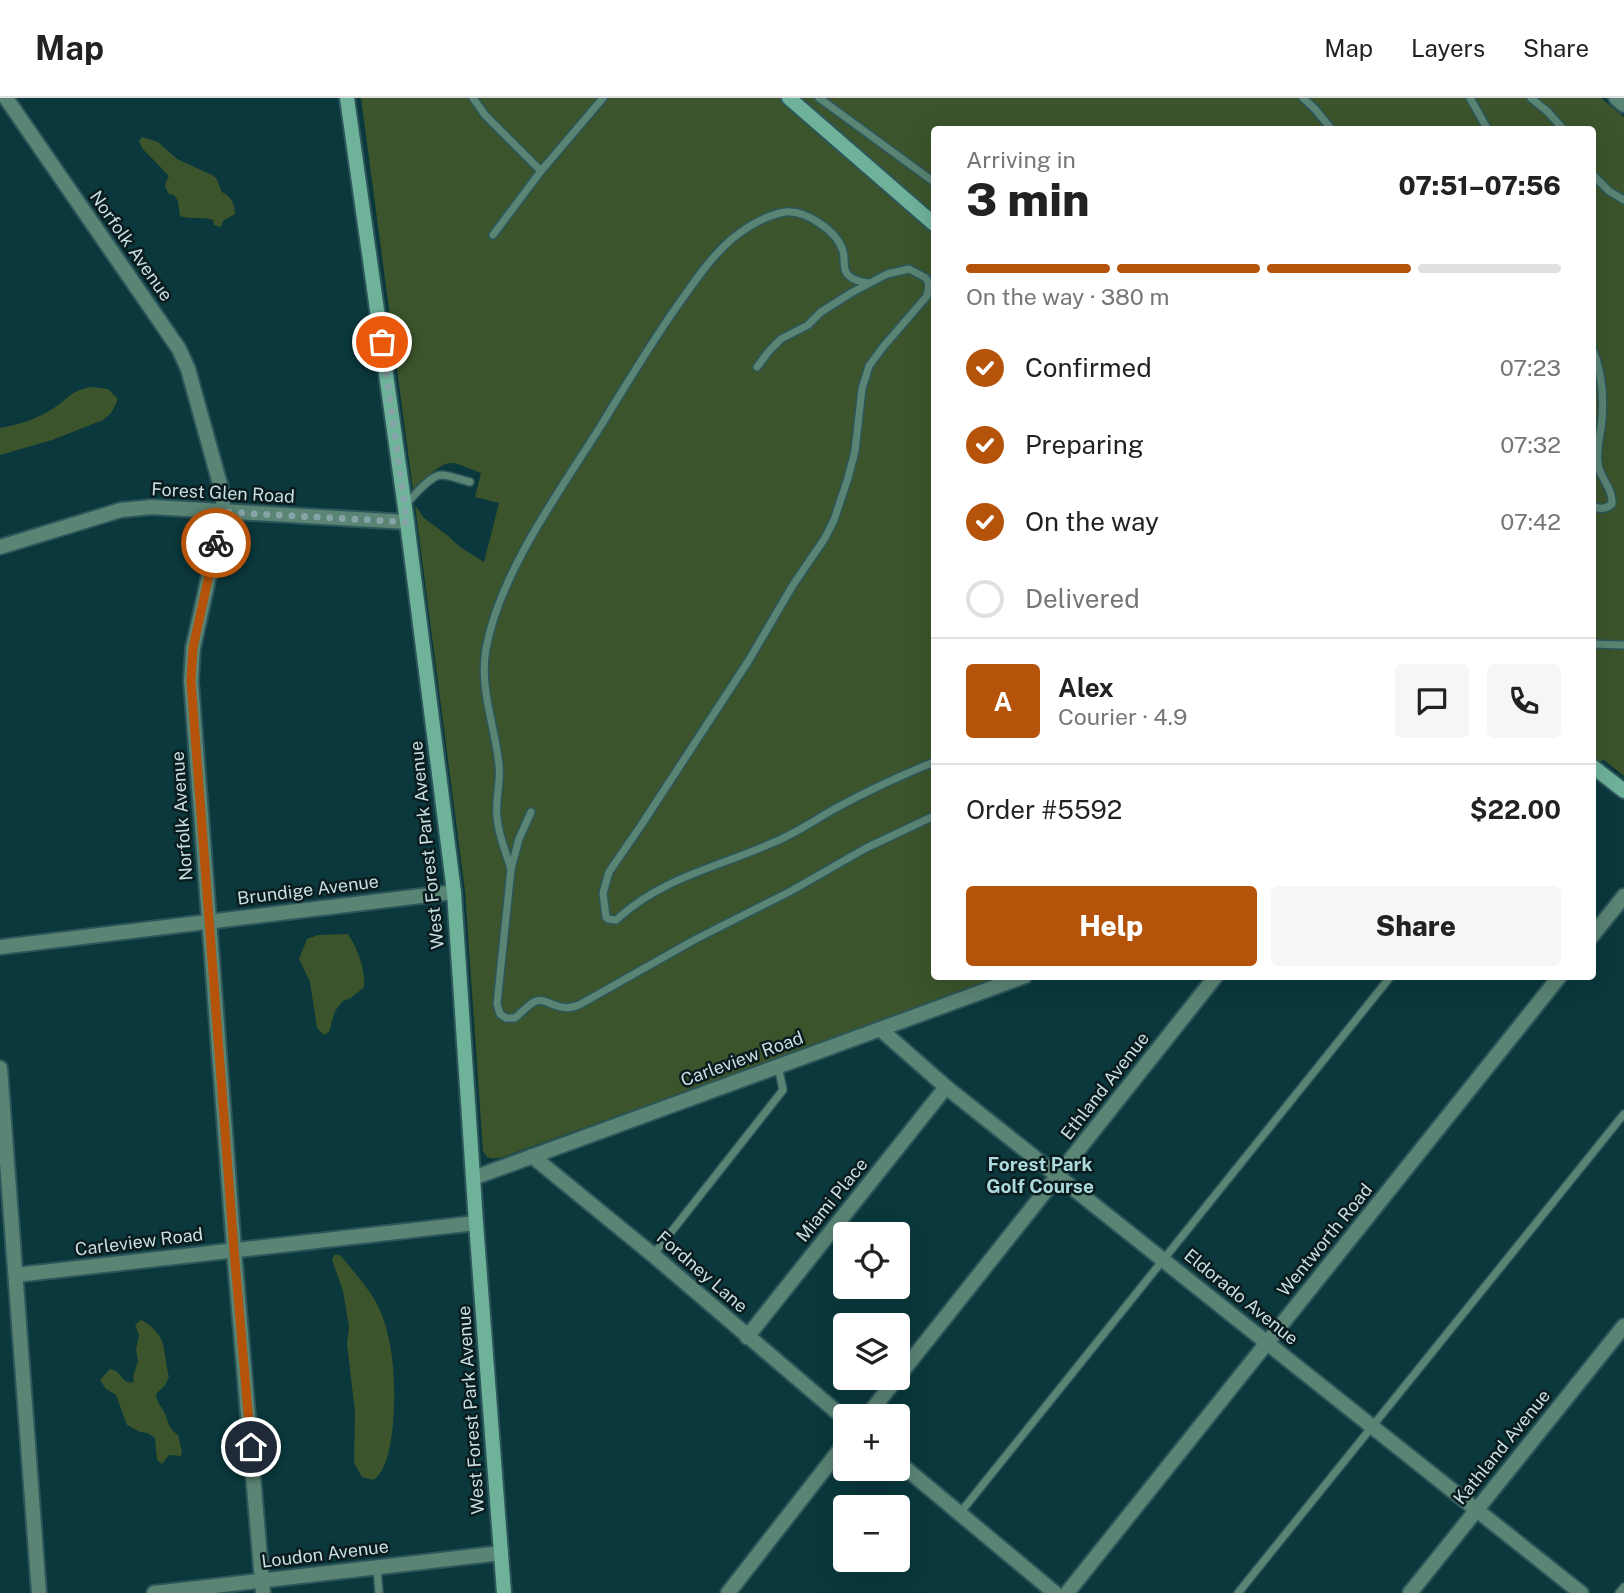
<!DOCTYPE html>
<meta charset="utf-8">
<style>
body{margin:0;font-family:"Public Sans",sans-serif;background:#f6f6f6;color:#222;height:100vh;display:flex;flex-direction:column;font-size:26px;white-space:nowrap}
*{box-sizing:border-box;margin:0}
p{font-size:23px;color:#767676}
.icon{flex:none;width:38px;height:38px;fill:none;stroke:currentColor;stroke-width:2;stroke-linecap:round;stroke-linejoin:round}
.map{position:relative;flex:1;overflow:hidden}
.sheet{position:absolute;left:931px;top:28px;width:665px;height:854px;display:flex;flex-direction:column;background:#fff;border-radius:7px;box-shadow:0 7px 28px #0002}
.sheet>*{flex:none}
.buttons{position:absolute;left:833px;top:1124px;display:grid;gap:14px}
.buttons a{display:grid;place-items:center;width:77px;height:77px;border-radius:7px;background:#fff;box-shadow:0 7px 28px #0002;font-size:35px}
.pin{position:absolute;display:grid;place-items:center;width:60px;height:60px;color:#fff;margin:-30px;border:4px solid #fff;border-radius:50%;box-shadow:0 2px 7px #0007}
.courier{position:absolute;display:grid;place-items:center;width:70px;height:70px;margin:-35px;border:5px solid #b45309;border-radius:50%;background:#fff;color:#222;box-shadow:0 2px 9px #0007}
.head em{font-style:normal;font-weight:800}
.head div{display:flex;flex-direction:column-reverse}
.head{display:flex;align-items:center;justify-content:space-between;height:119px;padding:0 35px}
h1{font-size:46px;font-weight:800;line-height:52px}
.bar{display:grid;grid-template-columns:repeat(4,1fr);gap:10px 7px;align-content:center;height:84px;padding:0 35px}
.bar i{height:9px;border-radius:5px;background:#e0e0e0}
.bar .active{background:#b45309}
.bar p{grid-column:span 4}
.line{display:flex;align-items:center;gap:18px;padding:0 35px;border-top:2px solid #e0e0e0}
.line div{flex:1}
.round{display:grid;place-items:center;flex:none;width:74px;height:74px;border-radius:7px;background:#f6f6f6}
ol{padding:0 35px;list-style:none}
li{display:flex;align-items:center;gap:21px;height:77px}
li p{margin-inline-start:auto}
li .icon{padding:7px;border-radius:50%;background:#b45309;color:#fff;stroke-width:4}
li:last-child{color:#767676}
li i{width:38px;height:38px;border:4px solid #e0e0e0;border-radius:50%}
.button{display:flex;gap:14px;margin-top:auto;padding:14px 35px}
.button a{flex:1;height:80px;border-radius:7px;background:#b45309;color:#fff;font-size:28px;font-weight:800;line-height:80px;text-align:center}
.button a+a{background:#f6f6f6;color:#222}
header{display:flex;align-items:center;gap:42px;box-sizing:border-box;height:98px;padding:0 35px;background:#fff;border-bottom:2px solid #e0e0e0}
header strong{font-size:33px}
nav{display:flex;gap:38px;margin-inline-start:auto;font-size:24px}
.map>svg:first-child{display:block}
.green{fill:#3b542b}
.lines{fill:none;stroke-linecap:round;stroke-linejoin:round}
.service-casing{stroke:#2c565a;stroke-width:10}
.minor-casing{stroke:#2c565a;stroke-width:18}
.secondary-casing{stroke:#2c565a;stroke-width:18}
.service{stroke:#5a8474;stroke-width:7}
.minor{stroke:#5a8474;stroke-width:14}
.secondary{stroke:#6eb29a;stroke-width:14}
.done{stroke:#86a4a7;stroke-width:7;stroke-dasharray:0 12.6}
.route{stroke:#b45309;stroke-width:9}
.labels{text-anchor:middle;stroke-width:5;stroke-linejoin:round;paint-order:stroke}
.street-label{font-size:18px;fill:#c8dee1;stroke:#0a1c1e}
.neighbourhood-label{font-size:19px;font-weight:bold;fill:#acdade;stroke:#0a1c1e}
</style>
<header>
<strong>Map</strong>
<nav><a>Map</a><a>Layers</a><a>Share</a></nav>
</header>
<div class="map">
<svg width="1624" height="1495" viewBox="0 0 1624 1495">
<rect width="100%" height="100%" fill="#0a383c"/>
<g class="green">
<path d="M361,0H1601L1624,19V678L1604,662L1593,666L1592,32H934V878L1003,879L500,1060C491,1061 487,1061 483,1053L465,793L415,407L424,420L447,437L460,449L484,464L499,405L475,399L481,375C472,372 461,366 452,365C440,364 422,384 413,392Z"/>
<path d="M142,39L158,44L177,61L212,77L216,80L222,94C232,99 234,105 235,116L223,123L221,129L214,127L213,122C202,118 191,122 180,118L178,103L174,97L169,96L165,89L166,84L169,78L142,50L139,43Z"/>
<path d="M90,289L108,291L117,300V304L111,315L103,322L52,342L0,357V330C17,327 38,321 52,311C69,301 68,294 90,289Z"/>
<path d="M348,836C357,850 366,872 364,889L351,900L343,903L335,913L329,934L324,937L317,930L310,884L299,861L307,841L318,837Z"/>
<path d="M335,1156L341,1158C353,1173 368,1189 377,1206C384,1219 389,1238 391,1253C396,1278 398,1369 373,1382L362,1379L354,1365L355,1314L347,1246L349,1229L343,1193L332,1162Z"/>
<path d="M141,1222C149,1225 159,1235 162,1243C165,1253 166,1267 169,1279L165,1287L156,1296C157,1304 159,1305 163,1312C169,1322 167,1330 178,1337L182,1354L181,1358L169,1357L162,1366L157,1362L155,1340L148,1335L140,1334L127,1327L116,1297L106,1291L100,1282L110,1271C122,1272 121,1287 134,1284L133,1279L138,1263L136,1251L139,1237L135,1227Z"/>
</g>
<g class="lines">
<g class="service-casing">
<g id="service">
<path d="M473,0L485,17L541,73"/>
<path d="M819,0L934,84"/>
<path d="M1303,0L1315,11L1332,32"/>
<path d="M1470,0L1488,32"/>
<path d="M1531,0L1548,14L1564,32"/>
<path d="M1592,76L1609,93L1624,102"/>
<path d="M493,137L541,73L603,0"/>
<path d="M1592,250C1602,273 1604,296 1602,321C1601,335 1596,350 1598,365C1599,380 1613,389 1612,406C1606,411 1599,412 1592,407"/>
<path d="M757,269L769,253L781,241L808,227L821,214L851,195L887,176L909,171L926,180L929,186L927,198L883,249L869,268L862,291L855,353L848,380L834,422L825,440L793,487L749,562L640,729L609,774L603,795L606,819L608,821L616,822C663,779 716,770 772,745C795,736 816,721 838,709C869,692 902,677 934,664"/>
<path d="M405,407C413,399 429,378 441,377C450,377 461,382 470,384"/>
<path d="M1592,546L1624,547"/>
<path d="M531,714L519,741L511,771L497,906L500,916L506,920H515C521,915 527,908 534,904C544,899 551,908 562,909C568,911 573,909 579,907L696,841L791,793L866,750L934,718"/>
<path d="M511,771C506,754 498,737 497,719C495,702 501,684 499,667C495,628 479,590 486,551C500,474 560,393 602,326C629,282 655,238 685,197C699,177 714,156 733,140C747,129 767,117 785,114C806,112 837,133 843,153C845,159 843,168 846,174C850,182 861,184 869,185"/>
<path d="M653,1157L783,992L778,968"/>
<path d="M960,1415L1391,878"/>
<path d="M377,1469L379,1495"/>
<path d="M1238,1495L1624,1016"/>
<path d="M1619,1495L1624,1489"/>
</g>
</g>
<g class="minor-casing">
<g id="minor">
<path d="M6,0L179,251L188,271L223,397V414L193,550L191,583L234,1152L263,1495"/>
<path d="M1616,0L1624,7"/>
<path d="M0,449L121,412L152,409L407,424"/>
<path d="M1592,838L1624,798"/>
<path d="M0,849L454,794"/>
<path d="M880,931L946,989L1581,1495"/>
<path d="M0,970L39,1495"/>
<path d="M532,1058L653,1157L845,1321"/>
<path d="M473,1080L1025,878"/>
<path d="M16,1177L476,1125"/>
<path d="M747,1239L946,989"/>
<path d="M867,1318L1216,878"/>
<path d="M898,1364L1055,1495"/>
<path d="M154,1495L501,1455"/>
<path d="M728,1495L845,1345"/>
<path d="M1067,1495L1560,878"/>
<path d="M1410,1495L1624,1228"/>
</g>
</g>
<g class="secondary-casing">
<g id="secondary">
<path d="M347,0L407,424L454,794L476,1125L504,1495"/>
<path d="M789,0L934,126"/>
<path d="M1592,668L1624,693"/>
</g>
</g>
<use href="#service" class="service"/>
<use href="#minor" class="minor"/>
<use href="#secondary" class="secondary"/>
</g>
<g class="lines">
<path class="done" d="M216,445L223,414L407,424L382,244"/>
<path class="route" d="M216,445L193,550L191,583L234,1152L251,1349"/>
</g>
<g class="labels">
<g class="street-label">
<text transform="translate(131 148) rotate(55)" y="6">Norfolk Avenue</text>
<text transform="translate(223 395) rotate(3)" y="6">Forest Glen Road</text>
<text transform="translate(182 718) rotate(-94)" y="6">Norfolk Avenue</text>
<text transform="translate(427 747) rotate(-96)" y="6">West Forest Park Avenue</text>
<text transform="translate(308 792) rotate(-7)" y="6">Brundige Avenue</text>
<text transform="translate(742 961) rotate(-20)" y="6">Carleview Road</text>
<text transform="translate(1105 988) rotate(-52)" y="6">Ethland Avenue</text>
<text transform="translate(832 1102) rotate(-51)" y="6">Miami Place</text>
<text transform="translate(1325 1142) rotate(-51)" y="6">Wentworth Road</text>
<text transform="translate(139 1144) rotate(-7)" y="6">Carleview Road</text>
<text transform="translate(702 1174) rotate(41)" y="6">Fordney Lane</text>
<text transform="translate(1241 1199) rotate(39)" y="6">Eldorado Avenue</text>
<text transform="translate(471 1312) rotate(-94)" y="6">West Forest Park Avenue</text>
<text transform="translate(1502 1349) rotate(-51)" y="6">Kathland Avenue</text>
<text transform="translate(325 1456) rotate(-7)" y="6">Loudon Avenue</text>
</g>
<g class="neighbourhood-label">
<text x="1040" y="1073">Forest Park<tspan x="1040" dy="22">Golf Course</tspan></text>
</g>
</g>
</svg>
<div class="buttons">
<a><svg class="icon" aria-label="locate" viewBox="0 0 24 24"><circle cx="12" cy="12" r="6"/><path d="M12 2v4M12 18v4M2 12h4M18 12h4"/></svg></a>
<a><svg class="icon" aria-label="layers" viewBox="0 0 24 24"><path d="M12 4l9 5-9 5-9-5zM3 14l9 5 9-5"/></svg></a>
<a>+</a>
<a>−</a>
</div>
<div class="pin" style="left:382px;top:244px;background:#ea580c"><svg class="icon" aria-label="bag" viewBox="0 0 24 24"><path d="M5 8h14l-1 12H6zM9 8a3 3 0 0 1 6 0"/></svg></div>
<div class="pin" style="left:251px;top:1349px;background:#1f2937"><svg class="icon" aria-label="home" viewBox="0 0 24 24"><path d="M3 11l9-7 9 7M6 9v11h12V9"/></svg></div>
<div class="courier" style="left:216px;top:445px"><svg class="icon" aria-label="bike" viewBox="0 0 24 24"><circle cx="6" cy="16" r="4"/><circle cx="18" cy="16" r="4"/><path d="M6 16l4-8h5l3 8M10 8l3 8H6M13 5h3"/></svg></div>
<section class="sheet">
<div class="head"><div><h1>3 min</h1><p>Arriving in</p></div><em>07:51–07:56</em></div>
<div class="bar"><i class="active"></i><i class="active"></i><i class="active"></i><i></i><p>On the way · 380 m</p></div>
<ol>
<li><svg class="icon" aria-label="check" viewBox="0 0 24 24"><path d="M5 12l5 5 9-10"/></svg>Confirmed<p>07:23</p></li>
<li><svg class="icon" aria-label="check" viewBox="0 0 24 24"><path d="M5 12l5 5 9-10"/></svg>Preparing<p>07:32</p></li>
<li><svg class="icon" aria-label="check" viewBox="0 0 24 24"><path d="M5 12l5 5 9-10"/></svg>On the way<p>07:42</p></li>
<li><i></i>Delivered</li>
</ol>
<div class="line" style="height:126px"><b class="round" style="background:#b45309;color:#fff">A</b><div><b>Alex</b><p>Courier · 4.9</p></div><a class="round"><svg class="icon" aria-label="chat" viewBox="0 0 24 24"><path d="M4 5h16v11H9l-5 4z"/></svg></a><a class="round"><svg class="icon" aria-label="phone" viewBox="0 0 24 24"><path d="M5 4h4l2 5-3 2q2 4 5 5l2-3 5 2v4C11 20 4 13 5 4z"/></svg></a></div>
<div class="line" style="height:91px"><div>Order #5592</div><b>$22.00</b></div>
<div class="button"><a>Help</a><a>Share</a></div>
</section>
</div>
